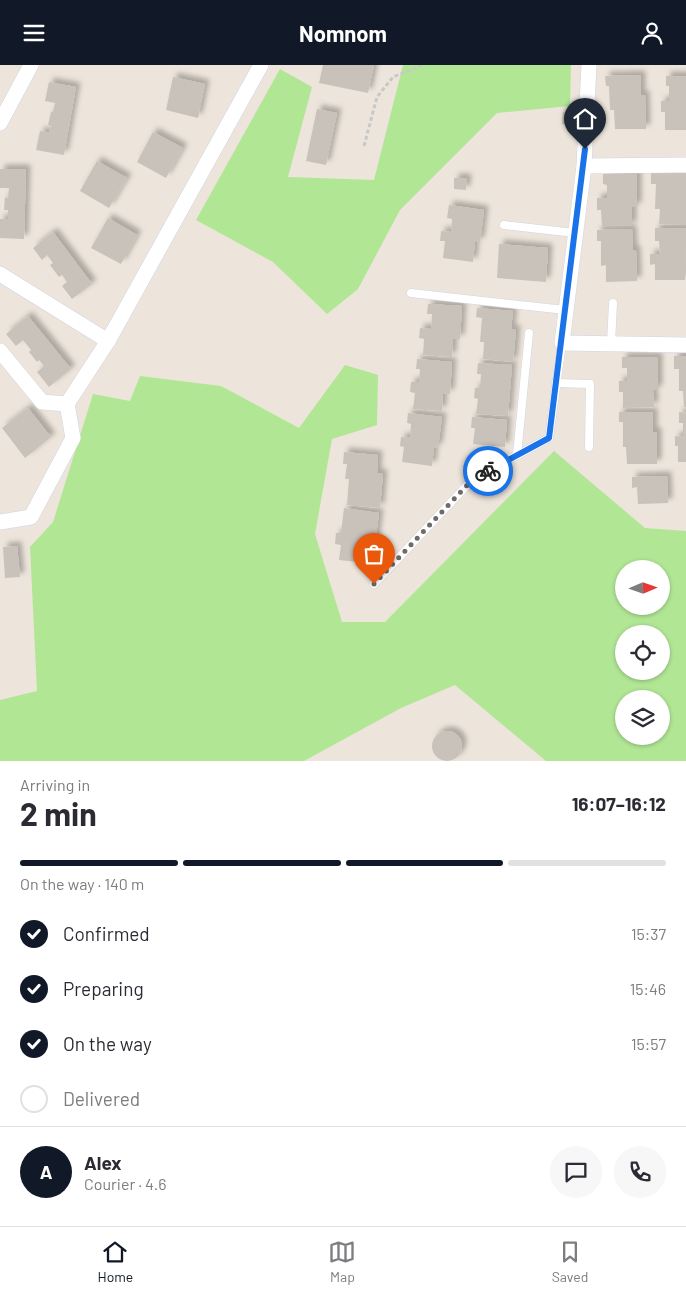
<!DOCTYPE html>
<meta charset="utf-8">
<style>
body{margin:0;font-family:Barlow,sans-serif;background:#f7f7f7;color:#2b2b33;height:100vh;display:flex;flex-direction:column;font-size:19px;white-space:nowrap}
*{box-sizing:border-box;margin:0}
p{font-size:16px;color:#7c7c81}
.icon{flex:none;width:28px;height:28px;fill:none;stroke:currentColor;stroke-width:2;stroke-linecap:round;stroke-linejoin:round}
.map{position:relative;height:696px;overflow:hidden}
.details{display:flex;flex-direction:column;background:#fff;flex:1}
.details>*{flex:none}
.needle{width:32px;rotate:88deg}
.fabs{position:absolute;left:615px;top:495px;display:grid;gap:10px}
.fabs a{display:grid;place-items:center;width:55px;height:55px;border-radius:50%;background:#fff;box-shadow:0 1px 4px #0004;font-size:25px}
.pin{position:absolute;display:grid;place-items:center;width:42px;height:42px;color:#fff;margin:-51px -21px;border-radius:50% 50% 50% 0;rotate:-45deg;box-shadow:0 0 5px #0007}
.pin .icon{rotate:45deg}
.courier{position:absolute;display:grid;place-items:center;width:50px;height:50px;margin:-25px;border:4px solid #1a73e8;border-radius:50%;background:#fff;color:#222;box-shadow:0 1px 6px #0007}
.headline em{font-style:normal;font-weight:700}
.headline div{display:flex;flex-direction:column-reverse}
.headline{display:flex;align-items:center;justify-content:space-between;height:85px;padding:0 20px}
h1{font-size:32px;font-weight:700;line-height:38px}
.bar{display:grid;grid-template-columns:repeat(4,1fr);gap:8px 5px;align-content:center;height:60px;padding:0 20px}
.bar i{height:6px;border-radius:4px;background:#e1e1e2}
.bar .active{background:#111827}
.bar p{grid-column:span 4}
.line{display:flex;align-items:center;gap:12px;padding:0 20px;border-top:1px solid #e1e1e2}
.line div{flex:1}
.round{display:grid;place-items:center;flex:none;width:52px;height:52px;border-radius:26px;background:#f7f7f7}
ol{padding:0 20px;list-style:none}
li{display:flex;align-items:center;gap:15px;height:55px}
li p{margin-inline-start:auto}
li .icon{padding:5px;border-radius:50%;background:#111827;color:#fff;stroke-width:4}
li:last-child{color:#7c7c81}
li i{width:28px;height:28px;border:2px solid #e1e1e2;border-radius:50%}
header{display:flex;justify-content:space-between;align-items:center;height:65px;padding:0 20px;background:#111827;color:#fff;font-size:22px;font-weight:700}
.tabs{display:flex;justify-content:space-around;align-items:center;height:70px;border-top:1px solid #e1e1e2;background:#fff;font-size:14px;color:#7c7c81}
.tabs a{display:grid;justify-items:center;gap:2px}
.tabs .active{color:#111827}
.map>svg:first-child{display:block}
.green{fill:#b1e695;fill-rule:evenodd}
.building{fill:#c8c2bb;filter:url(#shadow)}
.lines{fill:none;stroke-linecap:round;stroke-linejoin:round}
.service-casing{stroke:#d0d4e4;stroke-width:9}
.minor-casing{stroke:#d0d4e4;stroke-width:16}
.path{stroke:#c8c8c8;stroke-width:3;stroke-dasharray:4 2.5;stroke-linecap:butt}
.service{stroke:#fff;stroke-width:8}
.minor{stroke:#fff;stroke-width:15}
.done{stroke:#6e6b68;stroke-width:5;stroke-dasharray:0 9}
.route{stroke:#1a73e8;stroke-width:6}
</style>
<header><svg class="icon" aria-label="menu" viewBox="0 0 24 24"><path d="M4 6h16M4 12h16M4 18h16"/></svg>Nomnom<svg class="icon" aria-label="person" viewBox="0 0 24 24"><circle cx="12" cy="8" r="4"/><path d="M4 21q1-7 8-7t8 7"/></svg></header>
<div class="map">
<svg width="686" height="696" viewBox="0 0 686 696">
<defs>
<filter id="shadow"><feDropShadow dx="4.5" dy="-4.5" stdDeviation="2.5" flood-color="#0004"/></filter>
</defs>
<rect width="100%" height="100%" fill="#ede5db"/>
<g class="green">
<path d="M403,0H571L570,41L497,48L400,145L358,224L327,249L273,197L196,155L280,4L312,22L288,112L374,115Z"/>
<path d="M345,300L378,310L377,360L332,374L315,469L342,557H385L554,386L645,463L686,466V696H546L455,620L401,643L304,696H0V635L37,626L30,482L53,457L93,329L130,336L140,311L221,321L299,363ZM624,504H661V541H624ZM624,569H661V606H624ZM624,634H661V671H624Z"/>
</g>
<g class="building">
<path d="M323,0H374L368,28L319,18Z"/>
<path d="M641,10V30H645L646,64H615L614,45H610L609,21H606L605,11Z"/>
<path d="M666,11H686V65H665V47H661V36H669V21H666Z"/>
<path d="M173,12L205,19L198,53L166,45Z"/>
<path d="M49,17L76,22L64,90L36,85L40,66L49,68L51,61L48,60L51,47H53L55,38L45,36Z"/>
<path d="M317,44L337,48L326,100L306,96Z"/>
<path d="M563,47H570V60L562,59Z"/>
<path d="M153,67L183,83L166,113L137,97Z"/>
<path d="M97,96L127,113L109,143L80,126Z"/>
<path d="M0,104H26L24,174L0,173V154H8V145H4L5,132L8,133L9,123H0Z"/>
<path d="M651,108H686V160L659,159L660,144H655L656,119H651Z"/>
<path d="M603,109H637V142H632V161H602L601,145H597V133H607V120L603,119Z"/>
<path d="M454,113H467L466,125L454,124Z"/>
<path d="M449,140L484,145L480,177L475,176L473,197L443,193L445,176H440L441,166L451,167L452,154L447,153Z"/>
<path d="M108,153L137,170L121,199L91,183Z"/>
<path d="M655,163H686L685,215H655V199L650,200V189H660L659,176H655Z"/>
<path d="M632,164L633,185H636L637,216L606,217V200L601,201V176H597V165Z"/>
<path d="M53,167L92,219L72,234L62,221L67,217L62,210L59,212L50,200L53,198L47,190L42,195L33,183Z"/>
<path d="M499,179L548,183L546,217L497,213Z"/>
<path d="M428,239L462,241L460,274H453L452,292L423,290L424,274L419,273L420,263L431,264L432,249H427Z"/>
<path d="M477,243L513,246L511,264L516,265L513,297L483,294L484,277H480L482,253L476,252Z"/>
<path d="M28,251L71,304L49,322L37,307L44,301L39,295L37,297L29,287L31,285L23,275L16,281L6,269Z"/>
<path d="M674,291H686V342H684L683,326H679V304H674Z"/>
<path d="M622,292H658V325H653L654,342L623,343V327H619V316H627V303H622Z"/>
<path d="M417,294L452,297L450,329L443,328L442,346L413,344L415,328L410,327L411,317H419L420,304H416Z"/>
<path d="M478,298L512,300L508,351L476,349L478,334L474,333L475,323H480L481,309H477Z"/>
<path d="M28,343L51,372L25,393L2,363Z"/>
<path d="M619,347H653V367H657V399H627L626,382H623V357H619Z"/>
<path d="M679,347L686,348V397H678V381H675V371L683,372V358H679Z"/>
<path d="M408,348L442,352L438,383L434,382L432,401L402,397L404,382L400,381L401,372L410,373L411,359L407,358Z"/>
<path d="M472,352L507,355L505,382L473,379L475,363H471Z"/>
<path d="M344,387L378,390L377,408L383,409L380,443L347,440L349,414H345L347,399H343Z"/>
<path d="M667,411L668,438L638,439L637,422L632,423V412Z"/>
<path d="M344,443L379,448L375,479H369L367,498L339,495L341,480L335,479L336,468H341Z"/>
<path d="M17,481L20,512L5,513L3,482Z"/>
<circle cx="447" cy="681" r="15"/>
</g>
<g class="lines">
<g class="service-casing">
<g id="service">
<path d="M504,160L575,168"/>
<path d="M411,228L565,245"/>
<path d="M611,278L613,238"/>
<path d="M556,318L590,319L589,382"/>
<path d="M517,390L529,268"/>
<path d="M374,519L473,414L549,373L562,278"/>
</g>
</g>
<g class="minor-casing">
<g id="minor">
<path d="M589,0L584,101L562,278L686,280"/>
<path d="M0,58L31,0"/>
<path d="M584,101L686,100"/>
<path d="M0,209L108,276"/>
<path d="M0,286L42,337L67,339L108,276L261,0"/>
<path d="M0,457L31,452L73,373L67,339"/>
</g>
</g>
<path class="path" d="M364,81L377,32L393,12L423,0"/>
<use href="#service" class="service"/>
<use href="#minor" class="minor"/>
</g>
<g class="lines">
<path class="done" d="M374,519L473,414L488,406"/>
<path class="route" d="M488,406L549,373L585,84"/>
</g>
</svg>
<div class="fabs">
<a><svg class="needle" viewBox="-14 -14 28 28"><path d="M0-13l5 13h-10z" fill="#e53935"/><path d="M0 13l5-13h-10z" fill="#7c7c81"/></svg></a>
<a><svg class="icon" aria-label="locate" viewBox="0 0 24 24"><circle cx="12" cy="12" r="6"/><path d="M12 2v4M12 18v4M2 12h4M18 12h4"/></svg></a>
<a><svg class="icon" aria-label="layers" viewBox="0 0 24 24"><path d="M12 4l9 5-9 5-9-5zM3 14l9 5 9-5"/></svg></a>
</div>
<div class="pin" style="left:374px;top:519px;background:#ea580c"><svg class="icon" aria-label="bag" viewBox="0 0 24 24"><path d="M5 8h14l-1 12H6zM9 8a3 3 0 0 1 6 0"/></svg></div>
<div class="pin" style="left:585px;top:84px;background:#1f2937"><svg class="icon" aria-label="home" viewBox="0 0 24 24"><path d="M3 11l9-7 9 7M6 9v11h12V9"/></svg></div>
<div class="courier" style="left:488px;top:406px"><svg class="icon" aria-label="bike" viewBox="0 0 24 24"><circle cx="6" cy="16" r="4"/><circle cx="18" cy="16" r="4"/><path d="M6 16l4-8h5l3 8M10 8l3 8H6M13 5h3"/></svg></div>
</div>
<section class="details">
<div class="headline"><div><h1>2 min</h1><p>Arriving in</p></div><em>16:07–16:12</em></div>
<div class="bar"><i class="active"></i><i class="active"></i><i class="active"></i><i></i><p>On the way · 140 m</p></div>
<ol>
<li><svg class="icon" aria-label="check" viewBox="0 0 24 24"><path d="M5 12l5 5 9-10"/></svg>Confirmed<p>15:37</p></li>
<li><svg class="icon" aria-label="check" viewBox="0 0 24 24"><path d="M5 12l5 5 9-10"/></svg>Preparing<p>15:46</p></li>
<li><svg class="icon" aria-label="check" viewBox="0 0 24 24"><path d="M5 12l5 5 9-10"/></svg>On the way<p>15:57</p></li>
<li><i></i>Delivered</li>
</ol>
<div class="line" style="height:90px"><b class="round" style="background:#111827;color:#fff">A</b><div><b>Alex</b><p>Courier · 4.6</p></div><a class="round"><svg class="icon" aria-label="chat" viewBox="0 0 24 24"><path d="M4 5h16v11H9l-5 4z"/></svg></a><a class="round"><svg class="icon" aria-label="phone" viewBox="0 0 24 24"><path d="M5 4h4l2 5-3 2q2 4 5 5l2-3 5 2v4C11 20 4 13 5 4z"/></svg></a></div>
</section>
<nav class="tabs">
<a class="active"><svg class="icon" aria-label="home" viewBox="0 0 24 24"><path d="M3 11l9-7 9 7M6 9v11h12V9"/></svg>Home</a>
<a><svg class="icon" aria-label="map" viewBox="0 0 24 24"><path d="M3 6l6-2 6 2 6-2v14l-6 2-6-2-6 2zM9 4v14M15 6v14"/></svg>Map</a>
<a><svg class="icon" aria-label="saved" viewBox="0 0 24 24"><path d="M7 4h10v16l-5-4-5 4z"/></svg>Saved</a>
</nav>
